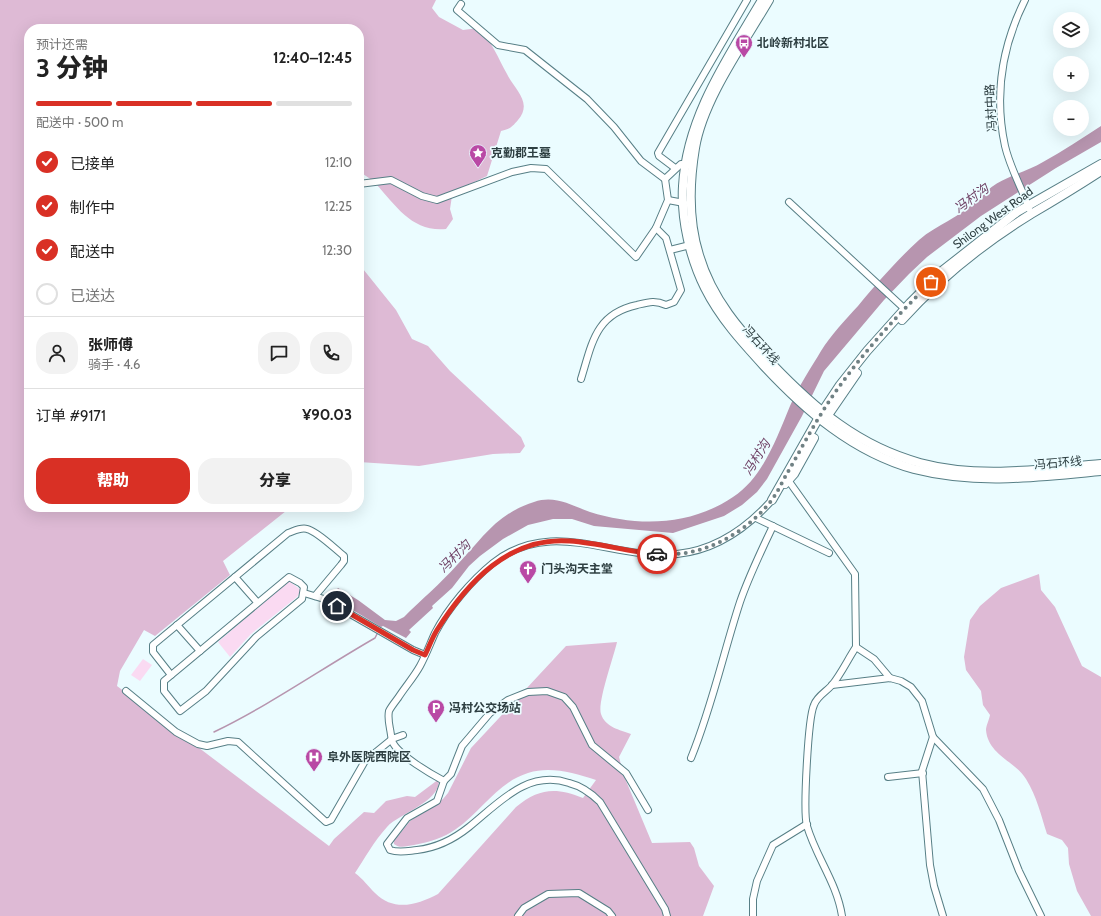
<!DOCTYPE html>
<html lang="zh">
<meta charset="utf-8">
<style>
body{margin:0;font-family:Cabin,"Noto Sans SC",sans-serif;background:#f2f2f2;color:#222;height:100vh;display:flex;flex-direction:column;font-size:15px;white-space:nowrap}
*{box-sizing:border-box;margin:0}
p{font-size:13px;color:#767676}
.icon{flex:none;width:22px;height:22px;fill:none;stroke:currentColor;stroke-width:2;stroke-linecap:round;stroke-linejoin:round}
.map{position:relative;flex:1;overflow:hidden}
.sheet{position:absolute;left:24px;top:24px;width:340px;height:488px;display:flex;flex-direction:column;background:#fff;border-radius:16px;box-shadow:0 4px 16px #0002}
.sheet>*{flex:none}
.tools{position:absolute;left:1053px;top:12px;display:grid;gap:8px}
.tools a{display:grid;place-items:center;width:36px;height:36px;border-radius:50%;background:#fff;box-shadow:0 4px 16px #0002;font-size:20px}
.pin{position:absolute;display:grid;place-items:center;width:34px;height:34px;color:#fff;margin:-17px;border:2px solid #fff;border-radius:50%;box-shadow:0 1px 4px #0007}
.courier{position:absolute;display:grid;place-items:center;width:40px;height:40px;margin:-20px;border:3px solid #d93025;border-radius:50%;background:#fff;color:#222;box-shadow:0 1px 5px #0007}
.head em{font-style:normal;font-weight:800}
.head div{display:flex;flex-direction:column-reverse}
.head{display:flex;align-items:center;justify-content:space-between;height:68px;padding:0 12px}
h1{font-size:26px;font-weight:800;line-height:30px}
.bar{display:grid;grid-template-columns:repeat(4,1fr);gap:6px 4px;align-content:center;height:48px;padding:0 12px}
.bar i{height:5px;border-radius:3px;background:#e0e0e0}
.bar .selected{background:#d93025}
.bar p{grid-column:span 4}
.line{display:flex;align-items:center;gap:10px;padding:0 12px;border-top:1px solid #e0e0e0}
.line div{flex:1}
.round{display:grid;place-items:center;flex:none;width:42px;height:42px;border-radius:16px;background:#f2f2f2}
ol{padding:0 12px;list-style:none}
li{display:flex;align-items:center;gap:12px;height:44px}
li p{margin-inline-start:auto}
li .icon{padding:4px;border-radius:50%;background:#d93025;color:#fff;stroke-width:4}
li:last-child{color:#767676}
li i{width:22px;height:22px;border:2px solid #e0e0e0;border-radius:50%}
.primary-button{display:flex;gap:8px;margin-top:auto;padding:8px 12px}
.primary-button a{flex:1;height:46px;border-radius:16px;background:#d93025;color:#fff;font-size:16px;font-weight:800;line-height:46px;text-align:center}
.primary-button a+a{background:#f2f2f2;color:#222}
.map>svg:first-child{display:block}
.green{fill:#fadaf2}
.forest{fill:#debad5}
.water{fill:#b795af}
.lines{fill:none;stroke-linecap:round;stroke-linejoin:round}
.stream{stroke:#b795af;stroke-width:1.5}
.minor-casing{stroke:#577f86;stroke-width:8}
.major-casing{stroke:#577f86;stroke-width:10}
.minor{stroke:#fff;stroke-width:6}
.major{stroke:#fff;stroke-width:8}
.done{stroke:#708184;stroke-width:4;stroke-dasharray:0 7.2}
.route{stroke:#d93025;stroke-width:5}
.labels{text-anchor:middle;stroke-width:3.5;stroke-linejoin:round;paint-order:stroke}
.poi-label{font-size:12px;font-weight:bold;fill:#2e3f42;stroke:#ebfcff;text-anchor:start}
.street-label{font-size:12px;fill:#2e3f42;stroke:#ebfcff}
.water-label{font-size:13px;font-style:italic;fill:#6e3f64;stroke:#ebfcff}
</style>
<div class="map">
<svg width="1101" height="916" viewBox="0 0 1101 916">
<rect width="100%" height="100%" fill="#ebfcff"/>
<g class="green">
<path d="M289,581L301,590L297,597L251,634L230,657L218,642Z"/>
<path d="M143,659L152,665L140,681L131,675Z"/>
</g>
<g class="forest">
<path d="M0,0H436L432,8L439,17L463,30L478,28C492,41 498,58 507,74C515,90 533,102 518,120C512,127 510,129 501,131L487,176L466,186L452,196L450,209L453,219L446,229C412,232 397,207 376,184C371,178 364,176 359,170V29H29V507H291L223,561L230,575L155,636L144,630L120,671L117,686L329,846L334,839L364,812L374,813L386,801L407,796L415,797L439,779C441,802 400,813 387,827C374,841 365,858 355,873C363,879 368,886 375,893C394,912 417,905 438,894L516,807C539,788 556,787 583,798L596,780C573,773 551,766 528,773C498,782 481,812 456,829C443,838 430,842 414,845C407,846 400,849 394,844V841L410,821L443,799L448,793L471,748L566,646L617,642C614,656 597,703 601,714C605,727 620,730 631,734L619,757L624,776L652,843L690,842L694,848L699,866L714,886L703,916H0Z"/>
<path d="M359,264L396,310L412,339L428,346L450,371L521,437L525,446L520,453L493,454L419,466L359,462Z"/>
<path d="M1039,574L1041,590L1055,607L1082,666L1101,677V916H1091L1077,891L1069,864L1068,848L1062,840L1047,834C1041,815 1037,797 1026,779C1015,761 988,755 986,730C986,726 989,720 990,715L983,705L981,691L966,670L964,657L970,620L980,606L1001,588Z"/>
</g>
<path class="water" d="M1101,126V142L1056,168L981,216L927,257L909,274L884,300L824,371L802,416L767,479L757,492L742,505L724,516L673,533L594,526L572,519H553L528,525L503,539L480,556L469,566L452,588L432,606L433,608L409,630L411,632L406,638L383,626L381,627L331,597L338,588L358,600L385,620L396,621L404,617C421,600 441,583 457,565C483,538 496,514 534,502C555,495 570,505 590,512C638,527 690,526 733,497C763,478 777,437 790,406C798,387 811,368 821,351C831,335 845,320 858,306C876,284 898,259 919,240C928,232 939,226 948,221C959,215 970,206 980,199C994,178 1023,174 1043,162C1063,151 1082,138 1101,126Z"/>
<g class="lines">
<path class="stream" d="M214,732C270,705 321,669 375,638L378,632"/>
<g class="minor-casing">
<g id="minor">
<path d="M1025,0C1002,46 994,95 1005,146C1010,168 1022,188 1029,209"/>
<path d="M461,4L457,10L498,45L525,50L587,99L614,127L641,161L665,179L681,164H688"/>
<path d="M675,168L659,156L658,153L747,0"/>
<path d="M359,184L391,180L422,196L437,200L512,172L531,168L546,169L636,257L656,228"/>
<path d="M668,200L684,203"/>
<path d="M789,202L907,311"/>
<path d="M670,250L690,245"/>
<path d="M581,379C592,344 595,314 637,305C649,302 655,300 666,305L674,302L681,290L666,238L656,228L668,200L665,179"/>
<path d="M788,480L855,574L856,647"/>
<path d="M756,518L829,553"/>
<path d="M235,577L257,602"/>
<path d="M289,577L300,583L304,587L302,599L256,637L206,691L180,711L164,691V681Z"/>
<path d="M304,593L324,599L413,650L425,655"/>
<path d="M177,625L200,651"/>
<path d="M171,675L153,652V645L288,533C294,531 301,527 307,529C317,531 335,549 344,556V561L341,565L315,596"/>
<path d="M832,685L890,678L901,681L911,687L922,701L933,737L983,789L999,820L1019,871L1041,916"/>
<path d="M126,691L176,732L198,744L207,746L228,741L238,742L326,822L331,820L365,761L392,739L403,735"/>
<path d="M933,737L922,771L930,865L934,886L943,916"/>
<path d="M691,758C712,707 723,654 740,602C749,576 761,551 773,526"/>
<path d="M888,777L923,773"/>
<path d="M444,781L451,774L462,746L490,713L508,700L528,692L547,691L564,697L573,707L592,745L626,773L648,810"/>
<path d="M518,916L524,908L548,894L579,893L608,911L612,916"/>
<path d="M667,916L665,909L600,802C591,793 581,786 569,783C527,769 498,804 469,827C454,839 435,848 417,850C407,851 399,853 390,850L387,844L407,818L437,801L444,781C431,774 400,756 393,743C391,739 391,733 390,729C389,724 388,716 389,711C391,707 395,702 398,698C405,687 414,677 420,666C426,655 430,644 435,633C448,608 471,581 493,563C553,516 613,561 677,554C716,550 747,528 772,500"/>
<path d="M753,916V899L757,881L773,845L807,824"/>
<path d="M842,916C837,883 816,857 807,826C803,812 808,718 814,705C817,696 826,692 832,685C841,674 848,659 856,647L874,659L890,678"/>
</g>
</g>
<g class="major-casing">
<g id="major">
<path d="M762,0C728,58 687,116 683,186C681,219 690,258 705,288C720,318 742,342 764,366C806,411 853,452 914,469C976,485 1038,477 1101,471"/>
<path d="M769,0C744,43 703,99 695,148C689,184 688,220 699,255C712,299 740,331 771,363C815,409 858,446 920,463C980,479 1041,469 1101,464"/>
<path d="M902,320C939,279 984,243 1031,214C1055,200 1078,186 1101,171"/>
<path d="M824,421L857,373"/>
<path d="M785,484L794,474L814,438"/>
<path d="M772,500L822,412L840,385L867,351L910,303L942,271L1017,212L1101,164"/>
</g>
</g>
<use href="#minor" class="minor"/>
<use href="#major" class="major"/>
</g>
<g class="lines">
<path class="done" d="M657,554C701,558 744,535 771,501C778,492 783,480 789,470C805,442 820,413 839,387C866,349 898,315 931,282"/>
<path class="route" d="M337,606L413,650L425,655C429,647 432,638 437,630C467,583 509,536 570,541C600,543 628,552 657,554"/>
</g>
<defs>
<g id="bus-pin" transform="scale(0.9)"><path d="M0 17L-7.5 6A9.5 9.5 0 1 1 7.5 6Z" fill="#b949a5" stroke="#ebfcff"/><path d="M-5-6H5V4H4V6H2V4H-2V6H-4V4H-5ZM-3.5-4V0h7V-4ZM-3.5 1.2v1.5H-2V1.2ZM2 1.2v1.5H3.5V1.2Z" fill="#fff"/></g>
<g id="sight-pin" transform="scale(0.9)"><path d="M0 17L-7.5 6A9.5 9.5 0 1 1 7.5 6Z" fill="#b949a5" stroke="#ebfcff"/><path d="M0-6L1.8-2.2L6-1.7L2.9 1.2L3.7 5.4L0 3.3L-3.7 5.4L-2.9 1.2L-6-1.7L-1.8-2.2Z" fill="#fff"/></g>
<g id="church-pin" transform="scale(0.9)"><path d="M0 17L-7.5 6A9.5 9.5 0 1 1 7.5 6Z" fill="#b949a5" stroke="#ebfcff"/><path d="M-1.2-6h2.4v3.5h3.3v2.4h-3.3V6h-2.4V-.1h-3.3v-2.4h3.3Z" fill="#fff"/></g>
<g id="parking-pin" transform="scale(0.9)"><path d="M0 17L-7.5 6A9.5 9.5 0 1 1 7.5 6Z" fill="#b949a5" stroke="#ebfcff"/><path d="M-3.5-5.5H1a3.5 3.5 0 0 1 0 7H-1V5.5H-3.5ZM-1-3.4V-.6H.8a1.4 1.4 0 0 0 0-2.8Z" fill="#fff"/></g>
<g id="hospital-pin" transform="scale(0.9)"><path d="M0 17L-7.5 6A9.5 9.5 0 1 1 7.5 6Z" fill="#b949a5" stroke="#ebfcff"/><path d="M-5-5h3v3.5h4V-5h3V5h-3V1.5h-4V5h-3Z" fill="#fff"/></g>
</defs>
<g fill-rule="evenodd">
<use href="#bus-pin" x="744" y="43"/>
<use href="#sight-pin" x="478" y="153"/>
<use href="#church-pin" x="528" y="569"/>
<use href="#parking-pin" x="436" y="708"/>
<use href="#hospital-pin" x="314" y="757"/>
</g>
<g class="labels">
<g class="poi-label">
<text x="757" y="47">北岭新村北区</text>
<text x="491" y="157">克勤郡王墓</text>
<text x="541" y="573">门头沟天主堂</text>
<text x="449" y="712">冯村公交场站</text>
<text x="327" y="761">阜外医院西院区</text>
</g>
<g class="street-label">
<text transform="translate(991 108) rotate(-93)" y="4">冯村中路</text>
<text transform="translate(993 218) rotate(-36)" y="4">Shilong West Road</text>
<text transform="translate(761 345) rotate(48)" y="4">冯石环线</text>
<text transform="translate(1058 463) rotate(-5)" y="4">冯石环线</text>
</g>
<g class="water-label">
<text transform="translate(971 198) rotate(-36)" y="5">冯村沟</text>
<text transform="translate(756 457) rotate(-58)" y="5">冯村沟</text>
<text transform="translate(454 556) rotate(-45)" y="5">冯村沟</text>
</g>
</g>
</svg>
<div class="tools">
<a><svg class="icon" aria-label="layers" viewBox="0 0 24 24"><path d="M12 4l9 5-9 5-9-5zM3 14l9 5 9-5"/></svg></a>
<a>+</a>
<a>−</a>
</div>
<div class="pin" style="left:931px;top:282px;background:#ea580c"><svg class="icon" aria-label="bag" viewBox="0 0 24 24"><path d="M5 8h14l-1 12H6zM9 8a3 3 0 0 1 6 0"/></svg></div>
<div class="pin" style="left:337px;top:606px;background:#1f2937"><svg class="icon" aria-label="home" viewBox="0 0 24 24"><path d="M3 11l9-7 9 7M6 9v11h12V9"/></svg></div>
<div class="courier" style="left:657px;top:554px"><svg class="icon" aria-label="car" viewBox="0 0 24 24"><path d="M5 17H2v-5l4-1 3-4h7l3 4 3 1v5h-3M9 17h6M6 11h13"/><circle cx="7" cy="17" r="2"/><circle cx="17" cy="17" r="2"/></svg></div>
<section class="sheet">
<div class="head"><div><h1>3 分钟</h1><p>预计还需</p></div><em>12:40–12:45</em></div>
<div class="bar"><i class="selected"></i><i class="selected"></i><i class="selected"></i><i></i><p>配送中 · 500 m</p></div>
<ol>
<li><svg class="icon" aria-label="check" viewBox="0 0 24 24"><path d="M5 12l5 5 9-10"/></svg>已接单<p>12:10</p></li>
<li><svg class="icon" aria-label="check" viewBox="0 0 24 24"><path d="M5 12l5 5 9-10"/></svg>制作中<p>12:25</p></li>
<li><svg class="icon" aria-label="check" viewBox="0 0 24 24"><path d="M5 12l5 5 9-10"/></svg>配送中<p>12:30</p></li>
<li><i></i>已送达</li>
</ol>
<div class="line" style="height:72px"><a class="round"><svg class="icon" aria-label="person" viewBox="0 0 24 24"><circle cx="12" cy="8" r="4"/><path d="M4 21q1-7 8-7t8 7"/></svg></a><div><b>张师傅</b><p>骑手 · 4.6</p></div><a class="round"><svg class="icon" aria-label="chat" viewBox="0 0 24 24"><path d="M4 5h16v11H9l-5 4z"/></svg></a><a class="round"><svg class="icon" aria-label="phone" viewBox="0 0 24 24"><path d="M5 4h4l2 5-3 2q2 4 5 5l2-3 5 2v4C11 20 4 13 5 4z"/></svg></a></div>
<div class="line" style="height:52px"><div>订单 #9171</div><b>¥90.03</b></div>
<div class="primary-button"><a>帮助</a><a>分享</a></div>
</section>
</div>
